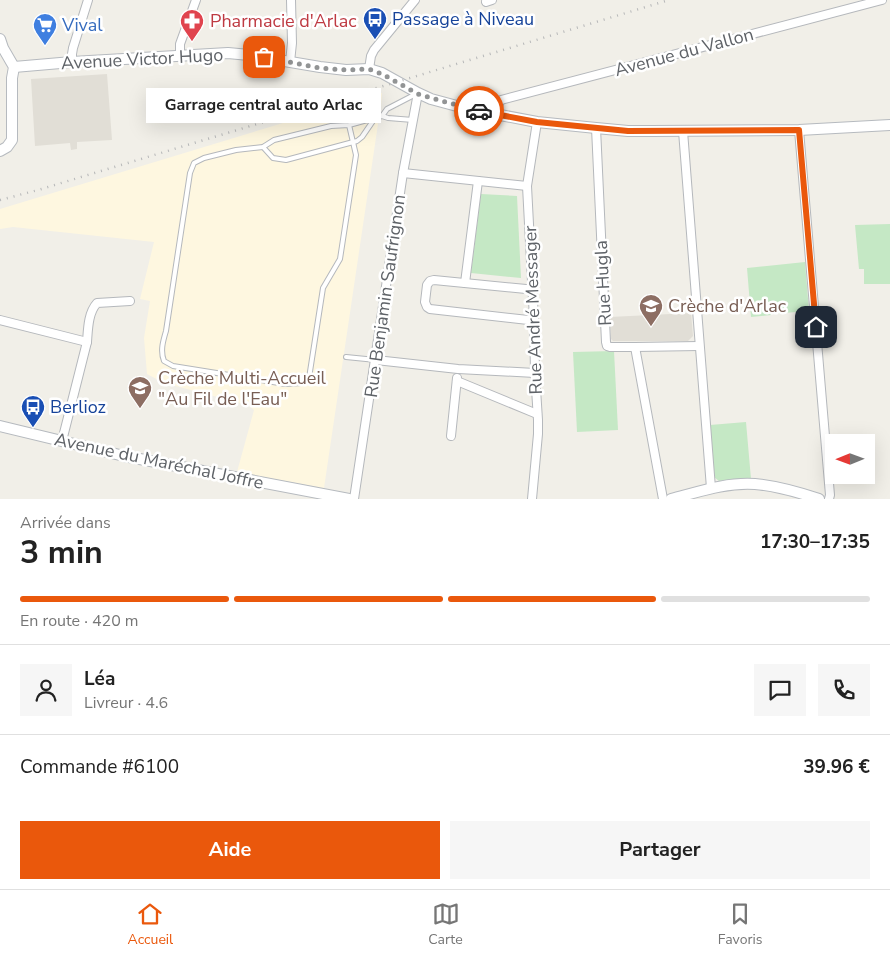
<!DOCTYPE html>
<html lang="fr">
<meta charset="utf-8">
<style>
body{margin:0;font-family:"Nunito Sans",sans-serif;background:#f6f6f6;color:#222;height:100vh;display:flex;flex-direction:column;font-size:19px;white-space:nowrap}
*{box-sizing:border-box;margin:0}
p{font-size:16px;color:#767676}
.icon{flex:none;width:28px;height:28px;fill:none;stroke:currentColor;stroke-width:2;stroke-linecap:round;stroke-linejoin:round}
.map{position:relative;height:499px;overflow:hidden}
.details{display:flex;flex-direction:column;background:#fff;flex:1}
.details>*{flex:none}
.needle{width:32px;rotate:269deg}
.buttons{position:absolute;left:825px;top:434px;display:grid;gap:10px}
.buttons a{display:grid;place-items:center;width:50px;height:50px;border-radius:0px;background:#fff;box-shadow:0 5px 20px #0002;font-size:25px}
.pin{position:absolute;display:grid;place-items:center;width:42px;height:42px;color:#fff;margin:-21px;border-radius:10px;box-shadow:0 2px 8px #0006}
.courier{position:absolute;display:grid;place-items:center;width:50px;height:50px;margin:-25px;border:4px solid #ea580c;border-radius:50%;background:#fff;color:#222;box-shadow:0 1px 6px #0007}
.bubble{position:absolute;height:35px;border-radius:0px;background:#fff;box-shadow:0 5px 20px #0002;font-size:16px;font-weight:700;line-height:35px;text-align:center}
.summary em{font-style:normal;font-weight:700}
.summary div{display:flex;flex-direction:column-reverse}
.summary{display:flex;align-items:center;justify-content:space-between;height:85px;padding:0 20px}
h1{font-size:32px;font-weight:700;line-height:38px}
.bar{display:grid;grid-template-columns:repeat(4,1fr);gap:8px 5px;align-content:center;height:60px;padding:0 20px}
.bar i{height:6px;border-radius:4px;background:#e0e0e0}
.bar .active{background:#ea580c}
.bar p{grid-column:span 4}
.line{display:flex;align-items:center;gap:12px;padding:0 20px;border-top:1px solid #e0e0e0}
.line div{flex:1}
.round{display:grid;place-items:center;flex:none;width:52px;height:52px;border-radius:0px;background:#f6f6f6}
.cta{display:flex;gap:10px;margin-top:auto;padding:10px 20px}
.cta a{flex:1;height:58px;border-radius:0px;background:#ea580c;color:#fff;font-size:20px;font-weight:700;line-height:58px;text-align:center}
.cta a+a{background:#f6f6f6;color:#222}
.dock{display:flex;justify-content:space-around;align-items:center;height:70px;border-top:1px solid #e0e0e0;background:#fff;font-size:14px;color:#767676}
.dock a{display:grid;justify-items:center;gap:2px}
.dock .active{color:#ea580c}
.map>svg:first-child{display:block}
.commercial{fill:#fef7e0}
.education{fill:#e1ded6}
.green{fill:#c5e8c5}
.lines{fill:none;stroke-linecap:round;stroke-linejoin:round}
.lane-casing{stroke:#b5b8bc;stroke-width:6}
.street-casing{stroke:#b5b8bc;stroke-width:10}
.secondary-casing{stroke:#b6babf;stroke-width:12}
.lane{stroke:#fff;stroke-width:4}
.street{stroke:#fff;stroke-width:8}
.secondary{stroke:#fff;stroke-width:10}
.rail{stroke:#b6b7b8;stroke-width:2.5;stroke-dasharray:1 6;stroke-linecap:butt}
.done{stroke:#929495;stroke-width:5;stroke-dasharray:0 9}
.route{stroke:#ea580c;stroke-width:6}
.labels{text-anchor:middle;stroke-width:5;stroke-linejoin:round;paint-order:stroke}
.transit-label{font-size:18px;fill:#164399;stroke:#fff;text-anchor:start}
.health-label{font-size:18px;fill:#be3a42;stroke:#fff;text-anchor:start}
.shop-label{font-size:18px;fill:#366cbe;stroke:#fff;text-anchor:start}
.street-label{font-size:18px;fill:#5f6368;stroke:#fff}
.education-label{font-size:18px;fill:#785e54;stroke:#fff;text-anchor:start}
</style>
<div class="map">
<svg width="890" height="499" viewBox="0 0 890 499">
<rect width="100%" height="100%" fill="#f1efe8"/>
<path class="commercial" d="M382,93L381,107L371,112L378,124L324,488L237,472L254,410L248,405L164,383L147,374L144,338L150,301L140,299L154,242L13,227L0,229V209Z"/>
<g class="education">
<path d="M107,74L112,140L77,142V149L71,150L70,143L35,146L31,79Z"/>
<path d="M691,313L693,336L688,341H613L611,339L610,317Z"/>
</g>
<g class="green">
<path d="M481,194L517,196L521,278L471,273Z"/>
<path d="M890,224V284H864V269H859L855,225Z"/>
<path d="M805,262L809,311L771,314V315L751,317L747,268Z"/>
<path d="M614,351L618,430L577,432L573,352Z"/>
<path d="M746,422L751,479H735L719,481L714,477L710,425Z"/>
</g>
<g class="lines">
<g class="lane-casing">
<g id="lane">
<path d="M413,120L388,118L382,116L387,109L416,94"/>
<path d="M349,125L356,155L340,259L323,288L309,378L302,383L285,384L173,366L164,361C160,351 163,341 166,331L190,173L194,163L204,158L236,150L263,147L274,140L331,126L349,125L382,116"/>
<path d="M263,147L273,158L286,160L357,141L362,137L375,118"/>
<path d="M346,357L376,360"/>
</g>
</g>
<g class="street-casing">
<g id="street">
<path d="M486,2L492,0"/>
<path d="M180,55V44L196,0"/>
<path d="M72,62V54L73,48L88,0"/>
<path d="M290,62L292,43L291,0"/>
<path d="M369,69L371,56L374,50L415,0"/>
<path d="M495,114L496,108L501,100L882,0"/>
<path d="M596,128L606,342L607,346L610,347H635L663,499"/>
<path d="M799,130L830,495L829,499"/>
<path d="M683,131L711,488"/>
<path d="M403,173L527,186"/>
<path d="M465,283L478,181"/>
<path d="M533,289H526L434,280L430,281L427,285L425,302L427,307L430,309L528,320L534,319"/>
<path d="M0,320L87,342"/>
<path d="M635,347L699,346"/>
<path d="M376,360L458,369L535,373"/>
<path d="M457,381L537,414"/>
<path d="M451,436L457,378"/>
<path d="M62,441L87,342C88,329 88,313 97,303L130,301"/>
<path d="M354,499L403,173L418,93"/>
<path d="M532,499L538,434V420L535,373L534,319L527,186L537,122"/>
</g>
</g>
<g class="secondary-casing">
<g id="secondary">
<path d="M0,39L3,48L14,67L12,78V140L7,147L0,151"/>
<path d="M14,67L72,62L228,53L249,55L320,67L346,70L369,69L382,73L418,93L431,99L468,109L495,114L537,122L596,128L628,131H652L799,130L890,125"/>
<path d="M0,426L124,456L349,499"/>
<path d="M671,499C698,492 726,482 755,484C777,486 798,492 819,499"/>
</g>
</g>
<use href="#lane" class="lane"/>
<use href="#street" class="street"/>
<use href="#secondary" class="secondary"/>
<path class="rail" d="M0,200L38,190L669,0"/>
</g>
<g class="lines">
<path class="done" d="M264,57L320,68L346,70L369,69L382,74L418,94L431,98L479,111"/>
<path class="route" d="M479,111L537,122L628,131L799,130L816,327"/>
</g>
<defs>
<g id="bus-pin" transform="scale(1.25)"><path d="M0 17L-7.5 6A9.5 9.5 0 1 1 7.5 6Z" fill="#1a4fb4" stroke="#fff"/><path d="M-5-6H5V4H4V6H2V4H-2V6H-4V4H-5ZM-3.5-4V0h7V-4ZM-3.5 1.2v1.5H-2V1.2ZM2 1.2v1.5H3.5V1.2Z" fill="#fff"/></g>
<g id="pharmacy-pin" transform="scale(1.25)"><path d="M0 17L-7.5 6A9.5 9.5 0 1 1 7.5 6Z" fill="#e0444e" stroke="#fff"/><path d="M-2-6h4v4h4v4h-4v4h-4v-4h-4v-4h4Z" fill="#fff"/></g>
<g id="supermarket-pin" transform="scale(1.25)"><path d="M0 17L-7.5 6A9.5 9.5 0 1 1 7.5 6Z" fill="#3f7fe0" stroke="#fff"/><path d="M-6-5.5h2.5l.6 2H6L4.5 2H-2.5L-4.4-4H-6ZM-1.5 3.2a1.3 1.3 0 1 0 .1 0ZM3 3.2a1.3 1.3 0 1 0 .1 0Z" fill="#fff"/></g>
<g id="school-pin" transform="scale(1.25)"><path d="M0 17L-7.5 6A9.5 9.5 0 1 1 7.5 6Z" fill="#8d6e63" stroke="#fff"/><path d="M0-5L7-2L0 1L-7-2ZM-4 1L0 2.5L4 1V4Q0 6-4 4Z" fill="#fff"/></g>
</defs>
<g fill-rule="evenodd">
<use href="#bus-pin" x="375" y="19"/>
<use href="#pharmacy-pin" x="192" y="21"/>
<use href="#supermarket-pin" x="45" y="25"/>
<use href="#school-pin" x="651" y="306"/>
<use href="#school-pin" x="140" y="388"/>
<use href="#bus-pin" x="33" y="407"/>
</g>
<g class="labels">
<g class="transit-label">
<text x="392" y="25">Passage à Niveau</text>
<text x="50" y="413">Berlioz</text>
</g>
<g class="health-label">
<text x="210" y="27">Pharmacie d'Arlac</text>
</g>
<g class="shop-label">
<text x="62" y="31">Vival</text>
</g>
<g class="street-label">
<text transform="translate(684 52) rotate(-15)" y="6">Avenue du Vallon</text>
<text transform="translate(142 59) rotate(-3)" y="6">Avenue Victor Hugo</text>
<text transform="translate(603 283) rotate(-93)" y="6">Rue Hugla</text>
<text transform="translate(385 296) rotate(-82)" y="6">Rue Benjamin Saufrignon</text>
<text transform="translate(533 310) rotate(-92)" y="6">Rue André Messager</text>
<text transform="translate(159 461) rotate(12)" y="6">Avenue du Maréchal Joffre</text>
</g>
<g class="education-label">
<text x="668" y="312">Crèche d'Arlac</text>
<text x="158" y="384">Crèche Multi-Accueil<tspan x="158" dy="21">"Au Fil de l'Eau"</tspan></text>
</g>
</g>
</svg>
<div class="buttons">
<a><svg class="needle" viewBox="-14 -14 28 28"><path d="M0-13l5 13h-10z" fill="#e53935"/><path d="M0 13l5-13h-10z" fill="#767676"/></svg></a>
</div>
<div class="pin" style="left:264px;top:57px;background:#ea580c"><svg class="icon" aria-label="bag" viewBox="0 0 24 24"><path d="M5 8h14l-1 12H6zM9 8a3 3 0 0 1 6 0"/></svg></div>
<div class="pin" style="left:816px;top:327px;background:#1f2937"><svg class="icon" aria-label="home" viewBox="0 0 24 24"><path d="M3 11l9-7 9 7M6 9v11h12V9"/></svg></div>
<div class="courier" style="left:479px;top:111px"><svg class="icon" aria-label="car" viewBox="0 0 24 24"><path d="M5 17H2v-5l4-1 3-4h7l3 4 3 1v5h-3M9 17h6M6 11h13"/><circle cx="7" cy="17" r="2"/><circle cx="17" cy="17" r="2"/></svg></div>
<div class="bubble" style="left:146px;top:88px;width:235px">Garrage central auto Arlac</div>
</div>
<section class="details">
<div class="summary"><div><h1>3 min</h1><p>Arrivée dans</p></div><em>17:30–17:35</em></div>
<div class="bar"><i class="active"></i><i class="active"></i><i class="active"></i><i></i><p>En route · 420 m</p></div>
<div class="line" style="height:90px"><a class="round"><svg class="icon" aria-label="person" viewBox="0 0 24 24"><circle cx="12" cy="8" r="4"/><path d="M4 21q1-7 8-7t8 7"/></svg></a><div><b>Léa</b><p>Livreur · 4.6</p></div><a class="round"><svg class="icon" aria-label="chat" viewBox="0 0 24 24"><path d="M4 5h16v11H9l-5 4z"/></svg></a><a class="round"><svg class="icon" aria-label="phone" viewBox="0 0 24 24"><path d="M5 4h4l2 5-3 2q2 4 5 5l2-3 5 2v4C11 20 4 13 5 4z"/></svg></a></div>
<div class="line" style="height:65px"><div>Commande #6100</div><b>39.96 €</b></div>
<div class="cta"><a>Aide</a><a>Partager</a></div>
</section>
<nav class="dock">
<a class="active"><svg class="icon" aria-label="home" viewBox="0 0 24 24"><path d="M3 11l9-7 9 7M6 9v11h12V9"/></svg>Accueil</a>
<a><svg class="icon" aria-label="map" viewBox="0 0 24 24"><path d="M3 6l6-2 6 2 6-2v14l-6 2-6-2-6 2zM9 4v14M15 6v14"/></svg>Carte</a>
<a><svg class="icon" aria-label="saved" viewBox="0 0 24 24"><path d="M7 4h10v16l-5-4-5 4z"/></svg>Favoris</a>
</nav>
